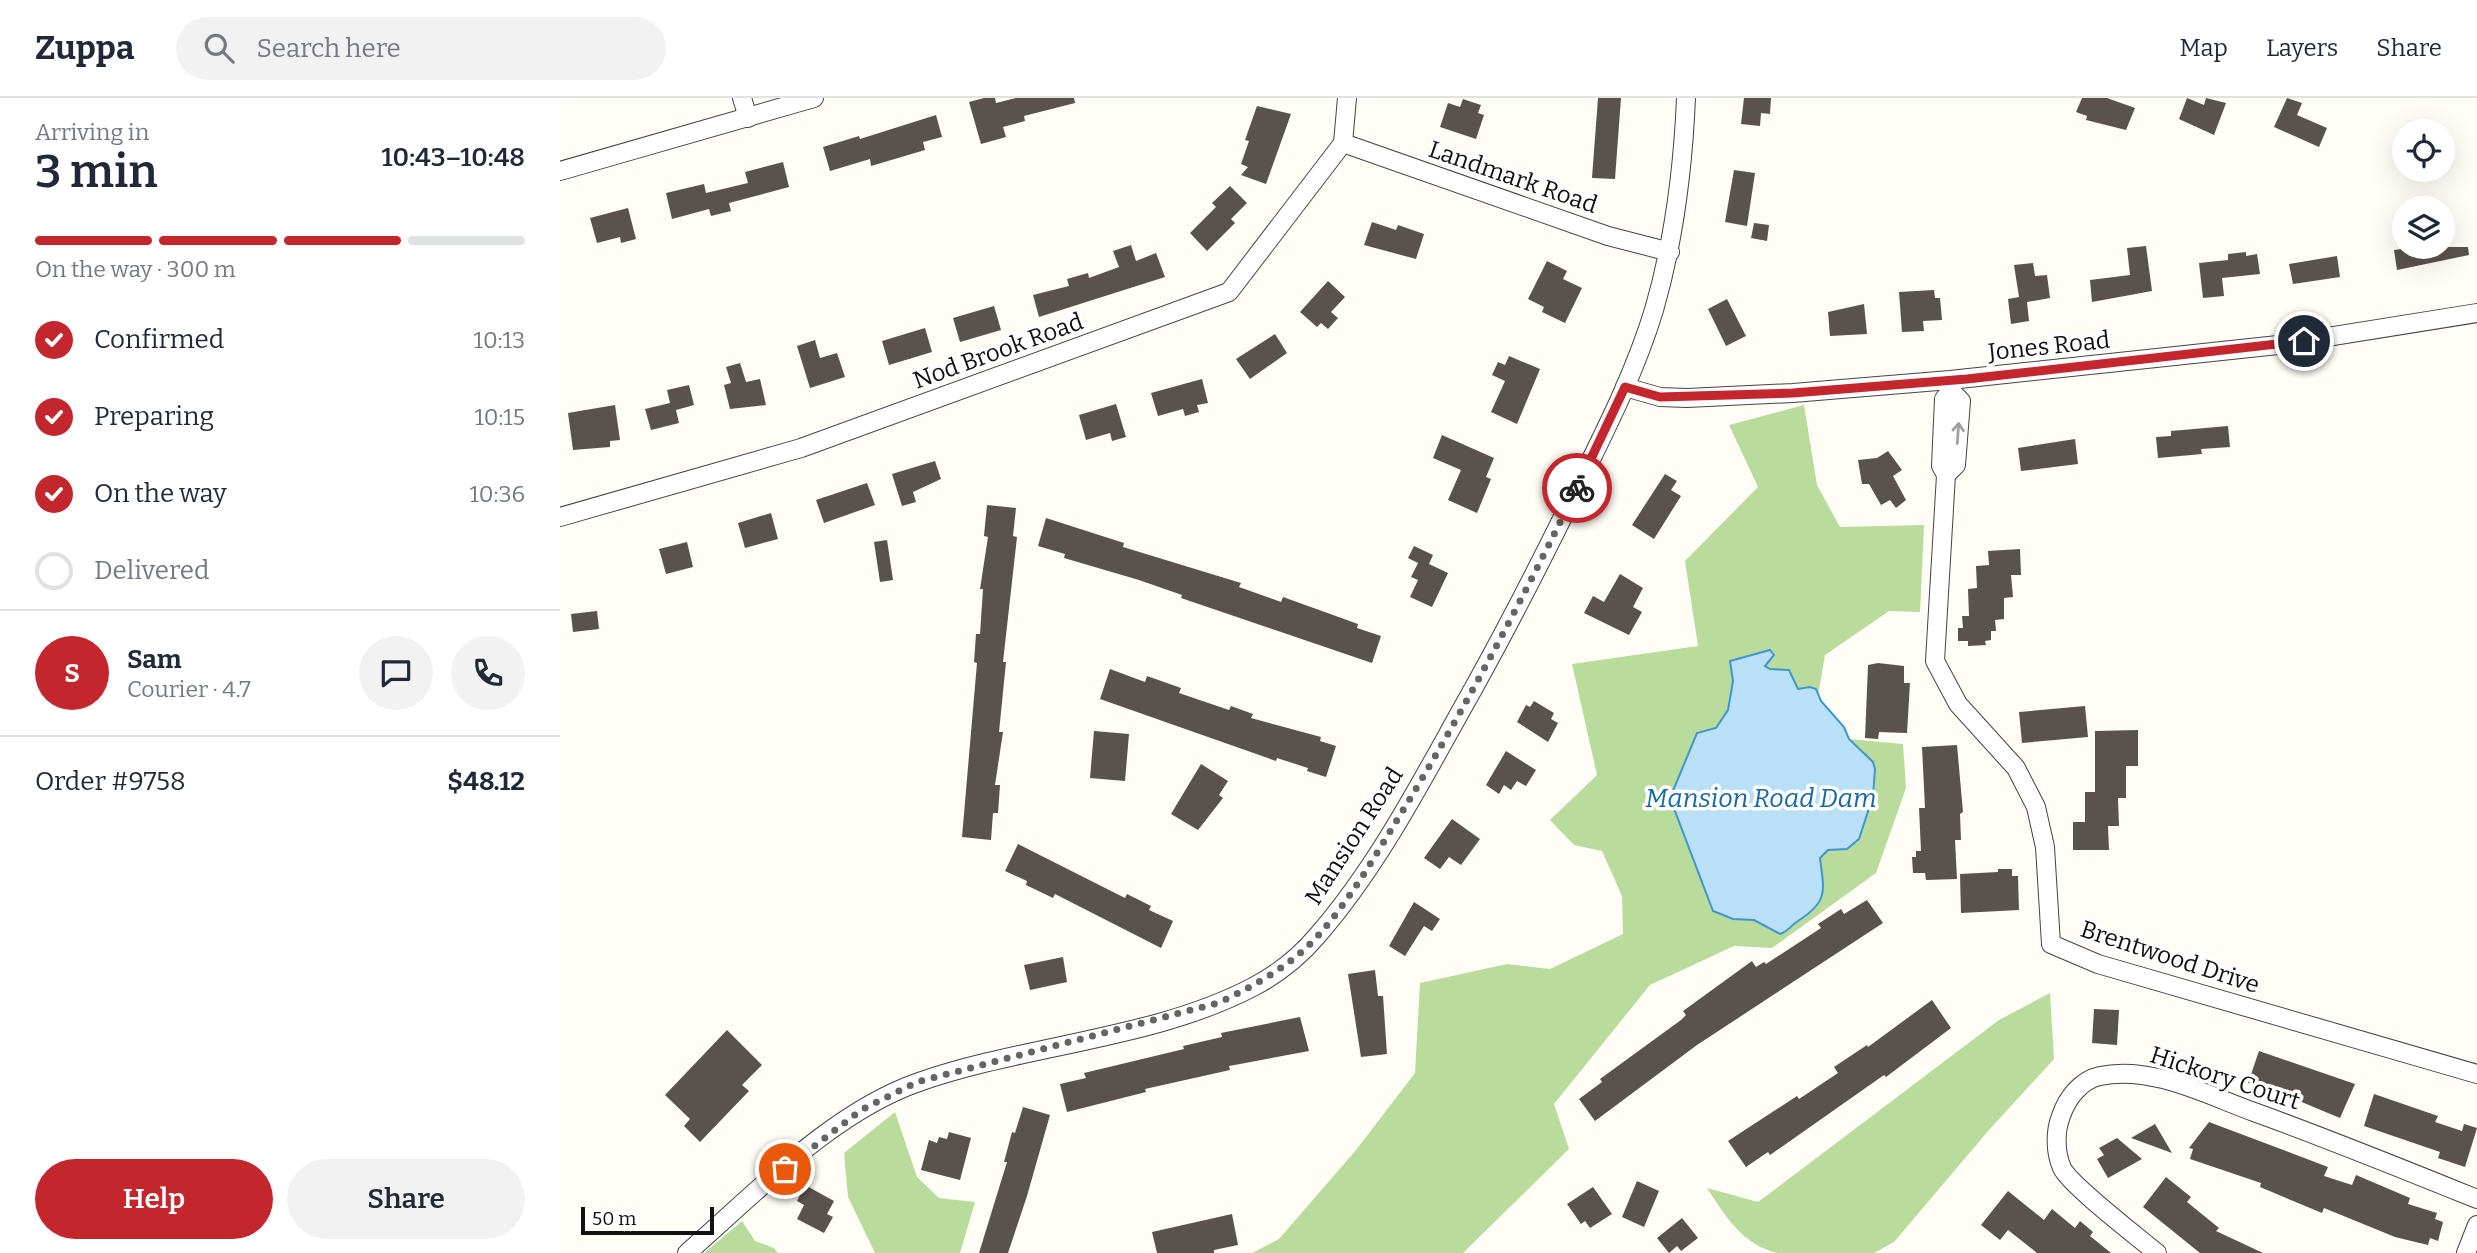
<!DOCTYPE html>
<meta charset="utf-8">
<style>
body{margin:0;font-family:Bitter,serif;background:#f2f2f3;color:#1f2937;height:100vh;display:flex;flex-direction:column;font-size:26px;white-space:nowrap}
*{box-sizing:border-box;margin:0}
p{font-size:23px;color:#747a83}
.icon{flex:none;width:38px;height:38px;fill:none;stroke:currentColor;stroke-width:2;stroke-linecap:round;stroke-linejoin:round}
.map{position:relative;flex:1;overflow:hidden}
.drawer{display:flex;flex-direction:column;background:#fff;width:560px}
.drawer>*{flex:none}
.fabs{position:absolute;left:1832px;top:21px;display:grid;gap:14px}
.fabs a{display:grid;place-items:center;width:63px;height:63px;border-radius:50%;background:#fff;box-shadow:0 7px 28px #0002;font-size:35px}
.scale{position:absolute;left:21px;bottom:18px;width:133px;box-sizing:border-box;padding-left:7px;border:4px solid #111;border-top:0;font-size:19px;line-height:24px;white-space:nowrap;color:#111;-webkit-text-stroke:5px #fff;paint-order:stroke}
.pin{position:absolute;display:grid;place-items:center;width:60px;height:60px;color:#fff;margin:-30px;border:4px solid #fff;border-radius:50%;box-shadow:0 2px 7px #0007}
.courier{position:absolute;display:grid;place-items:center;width:70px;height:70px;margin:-35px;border:5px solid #c4262e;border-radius:50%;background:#fff;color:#222;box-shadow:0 2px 9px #0007}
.summary em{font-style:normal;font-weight:600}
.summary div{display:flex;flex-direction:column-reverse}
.summary{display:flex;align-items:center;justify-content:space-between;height:119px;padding:0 35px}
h1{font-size:46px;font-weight:600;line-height:52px}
.bar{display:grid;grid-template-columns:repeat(4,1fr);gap:10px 7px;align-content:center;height:84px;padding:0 35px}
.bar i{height:9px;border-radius:5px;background:#e0e1e3}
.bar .selected{background:#c4262e}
.bar p{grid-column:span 4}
.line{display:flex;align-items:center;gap:18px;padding:0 35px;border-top:2px solid #e0e1e3}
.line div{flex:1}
.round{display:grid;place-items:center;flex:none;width:74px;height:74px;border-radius:37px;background:#f2f2f3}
ol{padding:0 35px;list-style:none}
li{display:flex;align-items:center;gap:21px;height:77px}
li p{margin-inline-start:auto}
li .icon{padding:7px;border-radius:50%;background:#c4262e;color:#fff;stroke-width:4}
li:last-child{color:#747a83}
li i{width:38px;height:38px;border:4px solid #e0e1e3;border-radius:50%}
.button{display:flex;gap:14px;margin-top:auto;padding:14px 35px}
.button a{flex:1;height:80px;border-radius:42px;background:#c4262e;color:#fff;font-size:28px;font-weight:600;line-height:80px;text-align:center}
.button a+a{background:#f2f2f3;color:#1f2937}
header{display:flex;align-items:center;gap:42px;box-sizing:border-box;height:98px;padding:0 35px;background:#fff;border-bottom:2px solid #e0e1e3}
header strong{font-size:33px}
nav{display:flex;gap:38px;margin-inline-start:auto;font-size:24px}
.search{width:490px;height:63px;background:#f2f2f3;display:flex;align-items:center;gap:18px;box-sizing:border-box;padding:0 24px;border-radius:38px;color:#747a83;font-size:26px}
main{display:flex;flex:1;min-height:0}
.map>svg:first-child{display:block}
.forest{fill:#b9dc9c}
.water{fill:#b9e0f7;stroke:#3f96cf;stroke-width:2}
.building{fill:#5a524d}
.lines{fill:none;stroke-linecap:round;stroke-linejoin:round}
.street-casing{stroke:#444;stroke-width:20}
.street{stroke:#fff;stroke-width:18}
.oneway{stroke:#a0a0a0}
.done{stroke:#646461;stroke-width:7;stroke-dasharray:0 12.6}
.route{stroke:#c4262e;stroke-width:9}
.labels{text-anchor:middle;stroke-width:7;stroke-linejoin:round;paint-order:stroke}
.street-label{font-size:24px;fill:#111;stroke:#fff}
.water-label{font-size:26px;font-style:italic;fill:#1768a6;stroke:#fff}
</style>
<header>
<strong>Zuppa</strong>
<div class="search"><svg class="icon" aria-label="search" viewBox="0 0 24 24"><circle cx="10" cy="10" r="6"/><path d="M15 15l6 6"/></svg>Search here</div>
<nav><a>Map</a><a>Layers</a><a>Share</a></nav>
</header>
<main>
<section class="drawer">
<div class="summary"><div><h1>3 min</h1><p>Arriving in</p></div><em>10:43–10:48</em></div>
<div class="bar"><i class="selected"></i><i class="selected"></i><i class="selected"></i><i></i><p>On the way · 300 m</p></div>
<ol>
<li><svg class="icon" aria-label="check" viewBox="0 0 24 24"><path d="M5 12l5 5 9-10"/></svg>Confirmed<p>10:13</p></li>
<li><svg class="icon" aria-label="check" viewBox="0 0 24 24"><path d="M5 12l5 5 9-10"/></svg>Preparing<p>10:15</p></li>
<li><svg class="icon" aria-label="check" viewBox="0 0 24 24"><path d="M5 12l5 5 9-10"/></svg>On the way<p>10:36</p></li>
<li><i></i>Delivered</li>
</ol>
<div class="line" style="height:126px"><b class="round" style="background:#c4262e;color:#fff">S</b><div><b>Sam</b><p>Courier · 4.7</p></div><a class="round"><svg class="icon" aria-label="chat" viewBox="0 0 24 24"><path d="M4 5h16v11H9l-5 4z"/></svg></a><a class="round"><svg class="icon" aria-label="phone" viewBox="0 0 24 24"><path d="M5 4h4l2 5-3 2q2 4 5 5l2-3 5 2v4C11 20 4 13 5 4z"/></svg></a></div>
<div class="line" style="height:91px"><div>Order #9758</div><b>$48.12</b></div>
<div class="button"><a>Help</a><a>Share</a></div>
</section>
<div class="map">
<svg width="1917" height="1155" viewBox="0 0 1917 1155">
<rect width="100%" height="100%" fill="#fffdf5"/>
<g class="forest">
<path d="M1244,307L1257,387L1280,429L1364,427L1360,514L1329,513L1265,557L1258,598L1289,641L1343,646L1346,690L1316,775L1212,850L1174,848L1090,887L994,1006L1009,1051L903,1155H692L719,1141L796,1052L855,975L860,885L947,866L990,871L1063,836L1062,798L1042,753L1014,747L990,722L1037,677L1012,566L1138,548L1125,463L1198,389L1169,327Z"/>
<path d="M1490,895L1494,961L1429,1032L1334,1144L1314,1155H1217C1182,1146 1166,1119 1147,1090L1198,1104L1439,922Z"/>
<path d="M335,1014L357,1079L379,1100L415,1104L400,1155H315L288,1099L284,1055Z"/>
<path d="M182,1123L195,1143L214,1150L218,1155H144Z"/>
</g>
<path class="water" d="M1210,552L1214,557L1205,568L1210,571L1229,572L1238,591L1250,589L1256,591L1261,603L1284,629L1289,641L1313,664L1315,671L1313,698L1299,741L1287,751L1268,752L1260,760C1264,793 1269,803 1238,823C1231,827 1229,833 1220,836L1194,822L1173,821L1153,813L1110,700L1137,635L1156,630L1168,612L1173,583L1170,563Z"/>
<g class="building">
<path d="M424,0H435L436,5L456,0H514L515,5L464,18L465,23L443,29L446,39L421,46L409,4Z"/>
<path d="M1038,0H1061L1055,81L1032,80Z"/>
<path d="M1184,0H1211L1210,16L1201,15L1200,28L1181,26Z"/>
<path d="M1522,0H1547L1575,10L1566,32L1526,22L1527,18L1516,14Z"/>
<path d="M1627,0L1644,7L1646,0L1666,5L1654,37L1619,21Z"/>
<path d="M1727,0L1742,5L1737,17L1767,30L1759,49L1714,29Z"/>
<path d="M903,1L921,7L918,15L924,17L916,41L880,29L888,5L900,9Z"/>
<path d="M697,8L731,16L706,86L681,77L688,69L681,66L689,43L685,42Z"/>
<path d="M376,17L382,39L363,44L365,52L311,68L310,61L270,73L263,49L299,38L300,41Z"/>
<path d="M223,64L229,89L169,105L171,113L151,118L149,111L112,121L106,95L144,86L146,95L188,85L185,74Z"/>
<path d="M1174,72L1195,75L1187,128L1165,124Z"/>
<path d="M670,88L687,105L671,121L675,125L647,153L630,135L656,109L652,105Z"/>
<path d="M68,110L76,141L61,145L60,139L37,145L30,120Z"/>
<path d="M812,124L836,132L838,127L864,136L856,161L804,147Z"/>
<path d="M1194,125L1209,127L1207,143L1191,140Z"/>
<path d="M571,147L576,163L596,155L605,179L479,219L473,197L509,188L507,181L528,175L529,180L559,169L553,153Z"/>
<path d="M1586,148L1592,193L1532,204L1530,182L1570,177L1567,150Z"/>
<path d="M1856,149H1908L1909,157L1837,172L1834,152Z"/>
<path d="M1686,154V158L1697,156L1700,176L1662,180L1664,198L1643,200L1639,165L1668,162V156Z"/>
<path d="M1777,158L1780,179L1733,186L1729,166Z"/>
<path d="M987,163L1007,173L1003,181L1022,190L1005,225L982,214L984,209L968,201Z"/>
<path d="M1473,165L1475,178L1487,177L1490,200L1467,204L1469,223L1451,226L1448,201L1459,199L1454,167Z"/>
<path d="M768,183L785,199L771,214L778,220L768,231L761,225L757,229L740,214Z"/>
<path d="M1374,192L1375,200H1380L1382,222L1363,223L1364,233L1342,234L1339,194Z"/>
<path d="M1167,201L1186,238L1166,248L1148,211Z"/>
<path d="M1304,206L1307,236L1270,238L1268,214Z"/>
<path d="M434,208L441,232L400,244L393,220Z"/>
<path d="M365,230L372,254L329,267L322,243Z"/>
<path d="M715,236L727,255L690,281L676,261Z"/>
<path d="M255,242L260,260L277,255L285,279L250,290L237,248Z"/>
<path d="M949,258L980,271L957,326L931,314L945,283L932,277L938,264L945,267Z"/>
<path d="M180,265L186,284L200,281L206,307L170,311L164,287L171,285L166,269Z"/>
<path d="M642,281L648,305L637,307L639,314L625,318L623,311L598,318L591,295Z"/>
<path d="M129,287L134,307L116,312L119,325L91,332L85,311L110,305L107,292Z"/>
<path d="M556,306L566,339L552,343L550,335L526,342L519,317Z"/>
<path d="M55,307L60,342L50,343V349L13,352L8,315Z"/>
<path d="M1668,328L1670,349L1641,351L1642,356L1598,360L1596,339L1611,338V333Z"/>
<path d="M882,337L934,360L926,379L931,381L917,415L888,402L901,372L873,360Z"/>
<path d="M1515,341L1518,366L1461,373L1458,350Z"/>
<path d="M1328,353L1342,372L1333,378L1346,402L1336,410L1330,402L1321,407L1309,386H1302L1298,362L1317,360Z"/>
<path d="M375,363L381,381L353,394L356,404L342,408L332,376Z"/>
<path d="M1105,376L1117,383L1111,392L1121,398L1094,441L1072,427Z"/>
<path d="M307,385L315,407L264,425L256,402Z"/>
<path d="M427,407L456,410L453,438L457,439L443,564H446L439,634H443L435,687H440L438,715H433L431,742L402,739L417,565L414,564L416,536H420L423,491H420L428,439L424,438Z"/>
<path d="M211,415L218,441L185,450L178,425Z"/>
<path d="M486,420L564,445L563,449L681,485L679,489L721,504L723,499L798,526L797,530L821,538L812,565L621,500L622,497L579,482L504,460L505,456L478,448Z"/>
<path d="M327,442L333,482L320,484L314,444Z"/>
<path d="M127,444L133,469L106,476L99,451Z"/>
<path d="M854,448L873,457L869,466L888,475L872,509L850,499L858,482L851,479L858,465L848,460Z"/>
<path d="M1460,451L1461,477H1451L1453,499L1444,500V521L1435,522L1436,533H1431V542L1425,543L1426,547L1408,548V543H1398V530H1403L1402,518H1409L1408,491L1417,490L1416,468L1429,467L1428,453Z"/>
<path d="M1060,476L1083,490L1073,509L1082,514L1069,537L1024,515L1033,498L1044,504Z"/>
<path d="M37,513L39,531L13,534L11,516Z"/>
<path d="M1318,565L1344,568V585H1350L1347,635L1319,634L1318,641L1305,640L1308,567Z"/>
<path d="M550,571L585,584L587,578L621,590L619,595L669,612L671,608L693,616L691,620L761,639L760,643L776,648L766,679L747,673L748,670L717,660L716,663L540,601Z"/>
<path d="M974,603L994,615L991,621L998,625L988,644L957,624L966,607L970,609Z"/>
<path d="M1525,608L1528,639L1462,645L1459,614Z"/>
<path d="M1578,632V668H1566V700H1558L1559,728H1548L1549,752H1513V724H1525V694H1535V633Z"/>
<path d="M534,633L569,636L565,683L530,680Z"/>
<path d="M1397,647L1403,714L1400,716L1401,742H1395L1397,781L1366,782L1365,775H1353L1352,759H1356V753H1361L1359,710H1365L1362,649Z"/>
<path d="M946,653L976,672L966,688L957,683L951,692L944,687L939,696L926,687Z"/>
<path d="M641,666L668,683L659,697L663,700L638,732L611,716Z"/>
<path d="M892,721L920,741L901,767L889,759L880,771L864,760Z"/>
<path d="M458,746L565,800L567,796L591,808L589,812L613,823L601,850L495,796L493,800L466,787L467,783L445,773Z"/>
<path d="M1438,771H1452V778H1458L1459,812L1401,815L1400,776L1438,774Z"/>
<path d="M1307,802L1323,825L1137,947L1035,1023L1019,1001L1042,984L1040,981L1121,922L1126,917L1123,913L1192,863L1196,869L1204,864L1206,866L1261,830L1258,826L1281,811L1284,816Z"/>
<path d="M854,804L880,821L872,833L864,828L845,858L829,848Z"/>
<path d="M503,859L507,884L470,892L464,867Z"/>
<path d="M815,872L818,898H823L827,956L801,959L788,876Z"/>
<path d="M1372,902L1391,930L1326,979L1324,977L1210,1057L1208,1054L1186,1069L1168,1043L1237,998L1239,1001L1278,975L1274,969L1307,947L1308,949Z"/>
<path d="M1534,911L1559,912L1557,947L1532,945Z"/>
<path d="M740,919L749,953L669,968L670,972L585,991L586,994L507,1014L500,986L526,980L524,975L624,951L623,948L662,939L661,935Z"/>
<path d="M167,932L202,967L182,987L189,993L140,1044L124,1028L130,1021L105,997Z"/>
<path d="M1699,953L1795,986L1780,1020L1706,989L1705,991L1688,985Z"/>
<path d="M1814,996L1878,1018L1875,1024L1902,1033L1904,1026L1917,1030L1905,1069L1878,1060L1880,1054L1804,1028Z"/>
<path d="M463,1009L490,1017L467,1098L448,1155H419L447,1064H444L452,1034L455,1035Z"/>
<path d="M1649,1024L1768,1069L1764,1078L1792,1087L1796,1077L1850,1100L1848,1106L1877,1115L1875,1121L1883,1124L1878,1143L1870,1140L1868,1147L1835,1139L1764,1110L1762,1115L1700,1089L1701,1085L1630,1061L1633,1051L1629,1050Z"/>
<path d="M1595,1026L1612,1055L1571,1040Z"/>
<path d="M389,1034L411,1040L400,1082L361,1072L369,1042L377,1045L379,1039L387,1041Z"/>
<path d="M1557,1040L1582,1061L1548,1080L1537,1061L1544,1057L1539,1050Z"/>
<path d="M1606,1079L1631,1099L1627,1104L1659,1130L1656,1133L1703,1155H1640L1583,1109Z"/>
<path d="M1077,1083L1099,1093L1084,1129L1062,1119Z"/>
<path d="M245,1087L274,1103L267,1116L273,1119L264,1135L237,1121L244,1107L237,1103Z"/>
<path d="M1033,1089L1052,1116L1030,1130L1025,1123L1021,1126L1007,1106Z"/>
<path d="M1448,1093L1484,1122L1492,1111L1515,1130L1520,1123L1533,1134L1530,1138L1551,1155H1477L1448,1132L1440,1142L1421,1127Z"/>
<path d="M672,1116L678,1147L654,1152V1155H597L592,1134Z"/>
<path d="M1122,1120L1138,1140L1121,1153L1117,1148L1109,1155L1097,1140Z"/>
</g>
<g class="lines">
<g class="street-casing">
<g id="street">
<path d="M182,0L188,20"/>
<path d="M783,45L1048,138L1110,154"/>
<path d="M0,73L254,0"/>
<path d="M1065,289L1100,299L1127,300L1233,295L1390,282L1718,247L1917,215"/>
<path d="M1391,293L1384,301L1381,368L1386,377L1375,563L1398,606L1456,670L1476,709L1485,749L1491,846L1538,866L1917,976"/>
<path d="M1386,377L1396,367L1401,303L1391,293L1390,284"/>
<path d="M0,419L241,350L669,194L783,45L787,0"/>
<path d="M127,1155C195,1096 272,1014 359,984C464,947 594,941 693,889C716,877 740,858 757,838C820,766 865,676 912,593C951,523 987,452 1022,380C1049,325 1076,271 1094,212C1114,143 1123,72 1126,0"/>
<path d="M1597,1155C1578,1139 1510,1087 1502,1070C1495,1054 1495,1033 1501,1018C1507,1000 1521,982 1540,978C1591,967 1647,997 1694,1014C1769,1041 1843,1071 1917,1101"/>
<path d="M1906,1155L1917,1127"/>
</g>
</g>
<use href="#street" class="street"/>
</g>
<defs><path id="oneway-shaft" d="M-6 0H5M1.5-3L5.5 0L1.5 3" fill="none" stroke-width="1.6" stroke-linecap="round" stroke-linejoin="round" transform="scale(1.75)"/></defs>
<use class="oneway" href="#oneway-shaft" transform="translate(1398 335) rotate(-86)"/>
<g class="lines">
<path class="done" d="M225,1071L301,1012L357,984L658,905C694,888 727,870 755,841C791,802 817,754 845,709C908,605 964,498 1017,390"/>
<path class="route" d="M1017,390L1065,289L1100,299L1233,295L1407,281L1744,243"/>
</g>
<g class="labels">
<g class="street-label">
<text transform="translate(953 79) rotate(19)" y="8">Landmark Road</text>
<text transform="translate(1489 248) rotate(-6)" y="8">Jones Road</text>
<text transform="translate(438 253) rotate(-20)" y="8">Nod Brook Road</text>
<text transform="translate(794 738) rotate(-57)" y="8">Mansion Road</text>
<text transform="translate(1610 859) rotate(18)" y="8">Brentwood Drive</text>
<text transform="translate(1665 980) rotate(18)" y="8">Hickory Court</text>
</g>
<g class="water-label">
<text x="1201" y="709">Mansion Road Dam</text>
</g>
</g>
</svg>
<div class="fabs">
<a><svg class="icon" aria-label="locate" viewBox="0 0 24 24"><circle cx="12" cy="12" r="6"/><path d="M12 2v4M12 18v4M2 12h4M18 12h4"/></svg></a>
<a><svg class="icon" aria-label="layers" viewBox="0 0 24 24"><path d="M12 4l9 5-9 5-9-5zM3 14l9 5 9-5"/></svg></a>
</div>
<div class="scale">50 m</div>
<div class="pin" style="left:225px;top:1071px;background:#ea580c"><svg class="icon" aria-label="bag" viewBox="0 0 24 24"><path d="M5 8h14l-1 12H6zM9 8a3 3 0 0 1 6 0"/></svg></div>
<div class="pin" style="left:1744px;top:243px;background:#1f2937"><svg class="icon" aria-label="home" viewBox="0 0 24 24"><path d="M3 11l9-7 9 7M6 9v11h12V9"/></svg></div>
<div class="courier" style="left:1017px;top:390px"><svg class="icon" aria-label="bike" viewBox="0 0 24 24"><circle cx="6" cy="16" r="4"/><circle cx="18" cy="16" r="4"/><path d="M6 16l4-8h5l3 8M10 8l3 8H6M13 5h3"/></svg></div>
</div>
</main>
